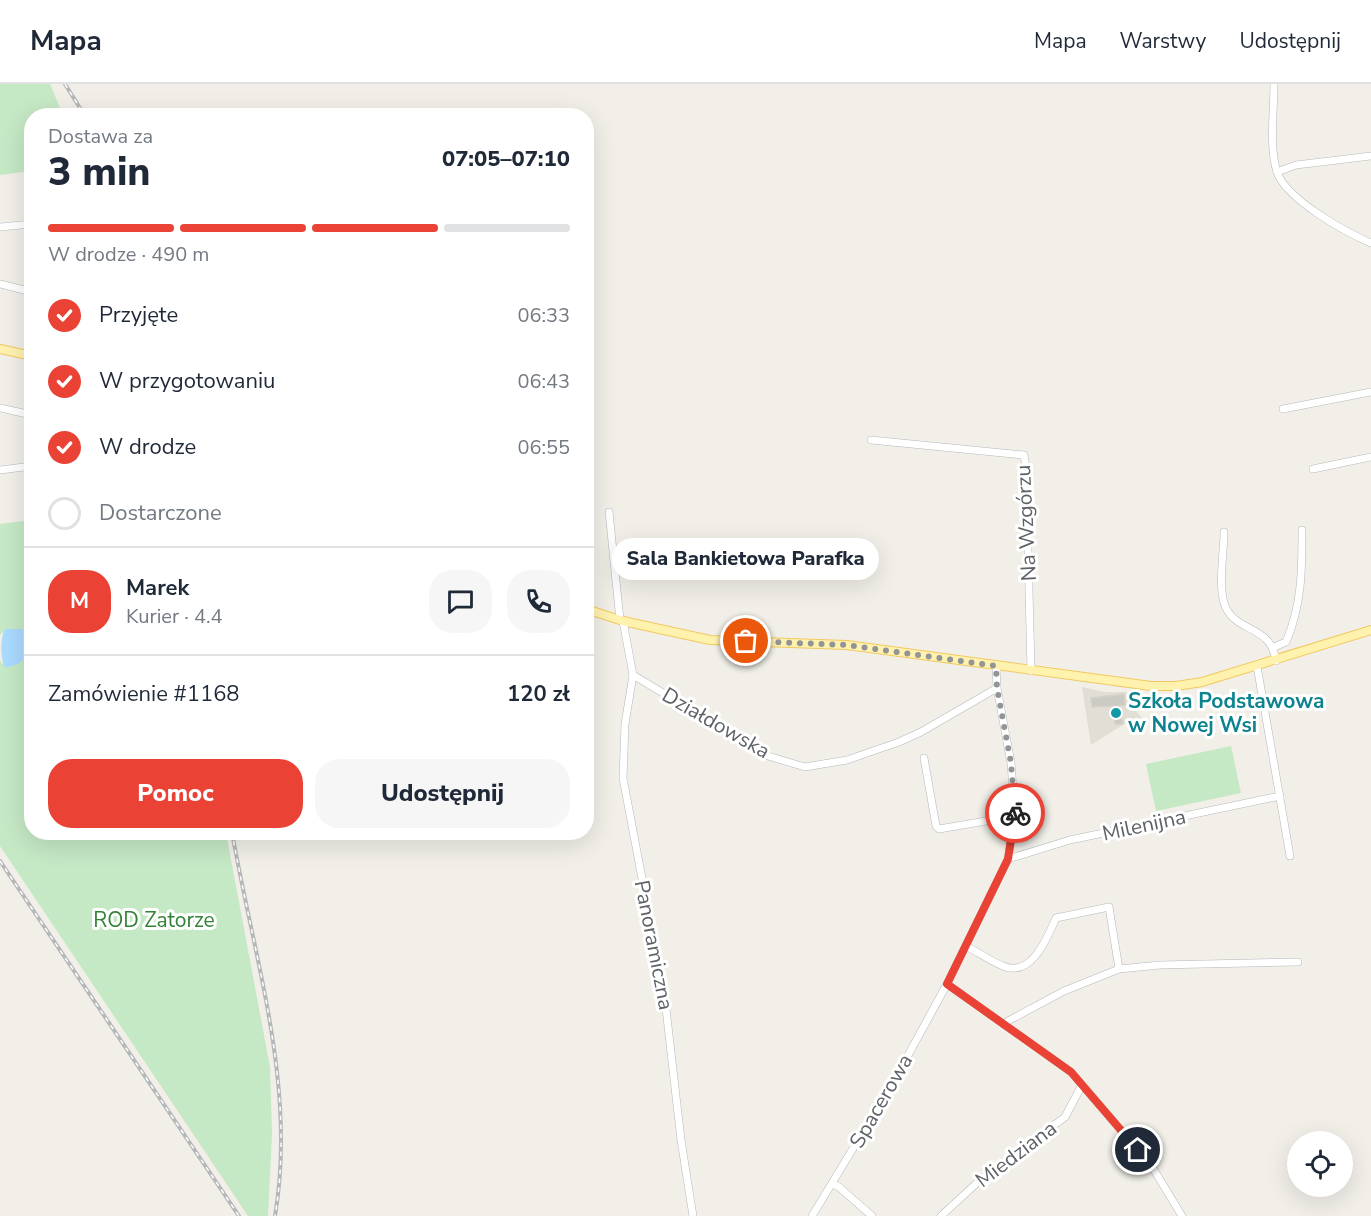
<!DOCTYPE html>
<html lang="pl">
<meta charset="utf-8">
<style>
body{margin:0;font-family:"Nunito Sans",sans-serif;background:#f6f6f7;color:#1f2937;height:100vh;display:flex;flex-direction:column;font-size:22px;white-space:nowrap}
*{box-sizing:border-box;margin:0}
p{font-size:20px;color:#747a83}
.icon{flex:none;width:33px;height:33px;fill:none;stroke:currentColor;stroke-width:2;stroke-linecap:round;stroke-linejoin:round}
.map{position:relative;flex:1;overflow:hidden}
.side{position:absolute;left:24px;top:24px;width:570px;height:732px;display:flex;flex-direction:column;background:#fff;border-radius:24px;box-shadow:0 6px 24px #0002}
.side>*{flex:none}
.fabs{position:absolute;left:1287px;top:1047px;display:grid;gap:12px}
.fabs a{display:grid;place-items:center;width:66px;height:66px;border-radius:50%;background:#fff;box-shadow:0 6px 24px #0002;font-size:30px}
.pin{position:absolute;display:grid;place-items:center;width:51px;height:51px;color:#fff;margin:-26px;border:3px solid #fff;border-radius:50%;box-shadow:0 2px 6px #0007}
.courier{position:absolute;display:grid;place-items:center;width:60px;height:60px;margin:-30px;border:4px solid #ea4335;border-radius:50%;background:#fff;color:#222;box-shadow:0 2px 8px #0007}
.bubble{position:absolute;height:42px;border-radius:21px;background:#fff;box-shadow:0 6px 24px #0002;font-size:20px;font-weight:800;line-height:42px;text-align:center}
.summary em{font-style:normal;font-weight:800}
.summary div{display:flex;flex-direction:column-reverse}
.summary{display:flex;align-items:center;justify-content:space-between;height:102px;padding:0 24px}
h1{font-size:39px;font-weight:800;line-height:45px}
.bar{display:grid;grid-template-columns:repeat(4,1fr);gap:9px 6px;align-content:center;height:72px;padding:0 24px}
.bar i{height:8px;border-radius:4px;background:#e0e1e3}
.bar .current{background:#ea4335}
.bar p{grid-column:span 4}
.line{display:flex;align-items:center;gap:15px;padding:0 24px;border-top:2px solid #e0e1e3}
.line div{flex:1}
.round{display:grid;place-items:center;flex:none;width:63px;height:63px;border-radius:24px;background:#f6f6f7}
ol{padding:0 24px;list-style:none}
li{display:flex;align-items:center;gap:18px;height:66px}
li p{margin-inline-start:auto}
li .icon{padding:6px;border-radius:50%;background:#ea4335;color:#fff;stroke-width:4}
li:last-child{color:#747a83}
li i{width:33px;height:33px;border:3px solid #e0e1e3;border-radius:50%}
.primary-button{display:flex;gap:12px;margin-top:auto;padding:12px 24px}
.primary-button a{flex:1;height:69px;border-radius:24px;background:#ea4335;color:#fff;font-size:24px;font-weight:800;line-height:69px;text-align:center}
.primary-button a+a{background:#f6f6f7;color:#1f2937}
header{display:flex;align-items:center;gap:36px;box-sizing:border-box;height:84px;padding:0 30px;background:#fff;border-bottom:2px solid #e0e1e3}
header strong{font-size:28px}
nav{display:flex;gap:33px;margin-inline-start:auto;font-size:21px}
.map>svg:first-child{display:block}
.education{fill:#e1ded6}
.green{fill:#c5e8c5}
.water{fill:#aadaff}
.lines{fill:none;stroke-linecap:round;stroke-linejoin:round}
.stream{stroke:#aadaff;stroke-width:1.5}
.building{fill:#cccac5;stroke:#d6d1c6;stroke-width:1.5}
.minor-casing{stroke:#b5b8bc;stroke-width:8}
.major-casing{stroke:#f2c960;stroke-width:10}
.minor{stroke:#fff;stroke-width:7}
.major{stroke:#fff2af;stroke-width:8}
.rail-casing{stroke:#b6b7b8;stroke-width:4}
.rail{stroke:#fff;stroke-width:1.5;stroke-dasharray:4.5;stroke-linecap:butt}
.done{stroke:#929495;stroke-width:6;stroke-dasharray:0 10.8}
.route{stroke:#ea4335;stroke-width:8}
.culture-dot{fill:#0f9aa8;stroke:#fff;stroke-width:2}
.labels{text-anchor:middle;stroke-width:6;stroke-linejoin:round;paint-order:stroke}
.street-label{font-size:21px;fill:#5f6368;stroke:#fff}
.culture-label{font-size:21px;font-weight:bold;fill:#0d838f;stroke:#fff;text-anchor:start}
.park-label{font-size:21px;fill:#348238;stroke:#fff}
</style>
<header>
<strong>Mapa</strong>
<nav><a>Mapa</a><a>Warstwy</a><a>Udostępnij</a></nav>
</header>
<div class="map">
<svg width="1371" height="1132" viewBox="0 0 1371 1132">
<rect width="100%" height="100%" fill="#f1efe8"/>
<path class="education" d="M1082,603L1104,608H1127L1128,614L1136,616L1137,628L1143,635H1132L1091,661Z"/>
<g class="green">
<path d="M0,0H50L63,31L32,32L31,87L0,91Z"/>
<path d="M31,436L32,748L226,749L270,983L272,1049L268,1132H248L0,762V576L2,580L23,545H6L0,551V440Z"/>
<path d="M1231,662L1241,709L1156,727L1146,680Z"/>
</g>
<path class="water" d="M5,545H23V576L18,580L5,584C0,574 0,554 5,545Z"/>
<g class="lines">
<g class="stream">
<path d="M89,748L90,752L122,748"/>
<path d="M158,748H184"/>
</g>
</g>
<path class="building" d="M1124,610L1125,621L1118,622L1119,635H1122L1123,640H1115L1114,622L1092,623L1091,614Z"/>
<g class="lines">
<g class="minor-casing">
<g id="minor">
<path d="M1274,0C1274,26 1269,64 1277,88C1286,115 1345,148 1371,159"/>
<path d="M1277,88L1296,81L1371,72"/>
<path d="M0,143L32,140"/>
<path d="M0,200L32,208"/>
<path d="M0,324L32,331"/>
<path d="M1283,325L1371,308"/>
<path d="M871,356L1024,371L1026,383L1031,587"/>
<path d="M1313,385L1371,373"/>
<path d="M0,386L32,382"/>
<path d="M609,428L620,536"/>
<path d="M1224,448C1224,469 1217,506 1226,524C1238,549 1271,541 1276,577"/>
<path d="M623,537L633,591L768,672L805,683L847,676L899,658L921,648L997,604L996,582"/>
<path d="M1274,563L1286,558C1302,521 1302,485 1302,446"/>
<path d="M1257,582L1290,772"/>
<path d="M633,591L625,640L623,694L665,916L681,1056L693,1132"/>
<path d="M924,674L936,742L939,745L1015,732"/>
<path d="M1008,775L1070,756L1280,712"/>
<path d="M966,862C978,868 990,877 1003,882C1032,894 1047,854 1056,834L1109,823L1119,885"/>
<path d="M947,900L1071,988L1151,1081L1182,1132"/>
<path d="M1005,941L1008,937L1064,907L1119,885L1160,881L1298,878"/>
<path d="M833,1100L839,1103L872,1132"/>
<path d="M812,1132L894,997L947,900L1008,775L1015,732L1011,679L997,604"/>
<path d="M941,1132L978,1098L1065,1033L1082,1001"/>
</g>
</g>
<g class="major-casing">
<g id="major">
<path d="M0,265L32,272"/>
<path d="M586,525L623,537L710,556L847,561L1151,602H1176L1202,598L1371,546"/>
</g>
</g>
<use href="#minor" class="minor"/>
<use href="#major" class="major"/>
<g class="rail-casing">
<g id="rail">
<path d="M65,0L85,32"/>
<path d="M232,748C254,875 297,1002 275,1132"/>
<path d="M0,777L239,1132"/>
</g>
</g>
<use href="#rail" class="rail"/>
</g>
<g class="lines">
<path class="done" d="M746,557L847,561L996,582L997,604L1011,679L1015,729"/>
<path class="route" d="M1015,729L1008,775L947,900L1071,988L1138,1066"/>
</g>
<circle class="culture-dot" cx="1116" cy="629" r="6"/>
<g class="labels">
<g class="street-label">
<text transform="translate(1026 439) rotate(-93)" y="7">Na Wzgórzu</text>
<text transform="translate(716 639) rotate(30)" y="7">Działdowska</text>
<text transform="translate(1144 741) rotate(-12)" y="7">Milenijna</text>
<text transform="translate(654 861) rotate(79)" y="7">Panoramiczna</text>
<text transform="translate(881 1017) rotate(-60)" y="7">Spacerowa</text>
<text transform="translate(1016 1070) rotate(-37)" y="7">Miedziana</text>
</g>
<g class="culture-label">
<text x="1128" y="624">Szkoła Podstawowa<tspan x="1128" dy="24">w Nowej Wsi</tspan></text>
</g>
<g class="park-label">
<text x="154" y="843">ROD Zatorze</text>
</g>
</g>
</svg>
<div class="fabs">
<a><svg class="icon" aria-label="locate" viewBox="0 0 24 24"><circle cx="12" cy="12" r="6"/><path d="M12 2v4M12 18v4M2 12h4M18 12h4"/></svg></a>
</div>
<div class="pin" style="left:746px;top:557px;background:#ea580c"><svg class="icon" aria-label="bag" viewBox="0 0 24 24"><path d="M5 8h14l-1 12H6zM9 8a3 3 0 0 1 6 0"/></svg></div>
<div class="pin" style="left:1138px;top:1066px;background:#1f2937"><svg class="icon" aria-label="home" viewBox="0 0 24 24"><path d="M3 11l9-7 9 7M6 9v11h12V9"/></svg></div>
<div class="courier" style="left:1015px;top:729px"><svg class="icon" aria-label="bike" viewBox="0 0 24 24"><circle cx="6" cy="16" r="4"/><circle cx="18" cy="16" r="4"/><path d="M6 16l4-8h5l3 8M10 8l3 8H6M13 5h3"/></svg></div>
<div class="bubble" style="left:612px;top:454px;width:267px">Sala Bankietowa Parafka</div>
<section class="side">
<div class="summary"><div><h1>3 min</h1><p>Dostawa za</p></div><em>07:05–07:10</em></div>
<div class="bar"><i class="current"></i><i class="current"></i><i class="current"></i><i></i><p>W drodze · 490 m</p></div>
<ol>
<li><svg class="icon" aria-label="check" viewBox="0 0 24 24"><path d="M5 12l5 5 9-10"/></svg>Przyjęte<p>06:33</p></li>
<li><svg class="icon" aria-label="check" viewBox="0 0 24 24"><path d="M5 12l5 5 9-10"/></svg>W przygotowaniu<p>06:43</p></li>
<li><svg class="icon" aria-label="check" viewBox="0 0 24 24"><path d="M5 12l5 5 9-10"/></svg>W drodze<p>06:55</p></li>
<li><i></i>Dostarczone</li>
</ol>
<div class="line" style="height:108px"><b class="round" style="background:#ea4335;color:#fff">M</b><div><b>Marek</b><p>Kurier · 4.4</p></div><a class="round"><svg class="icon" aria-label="chat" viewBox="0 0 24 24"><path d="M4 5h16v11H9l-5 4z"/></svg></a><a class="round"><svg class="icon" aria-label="phone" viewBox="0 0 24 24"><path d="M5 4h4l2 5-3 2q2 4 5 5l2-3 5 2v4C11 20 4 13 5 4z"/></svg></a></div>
<div class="line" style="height:78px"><div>Zamówienie #1168</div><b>120 zł</b></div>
<div class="primary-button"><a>Pomoc</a><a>Udostępnij</a></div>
</section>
</div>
